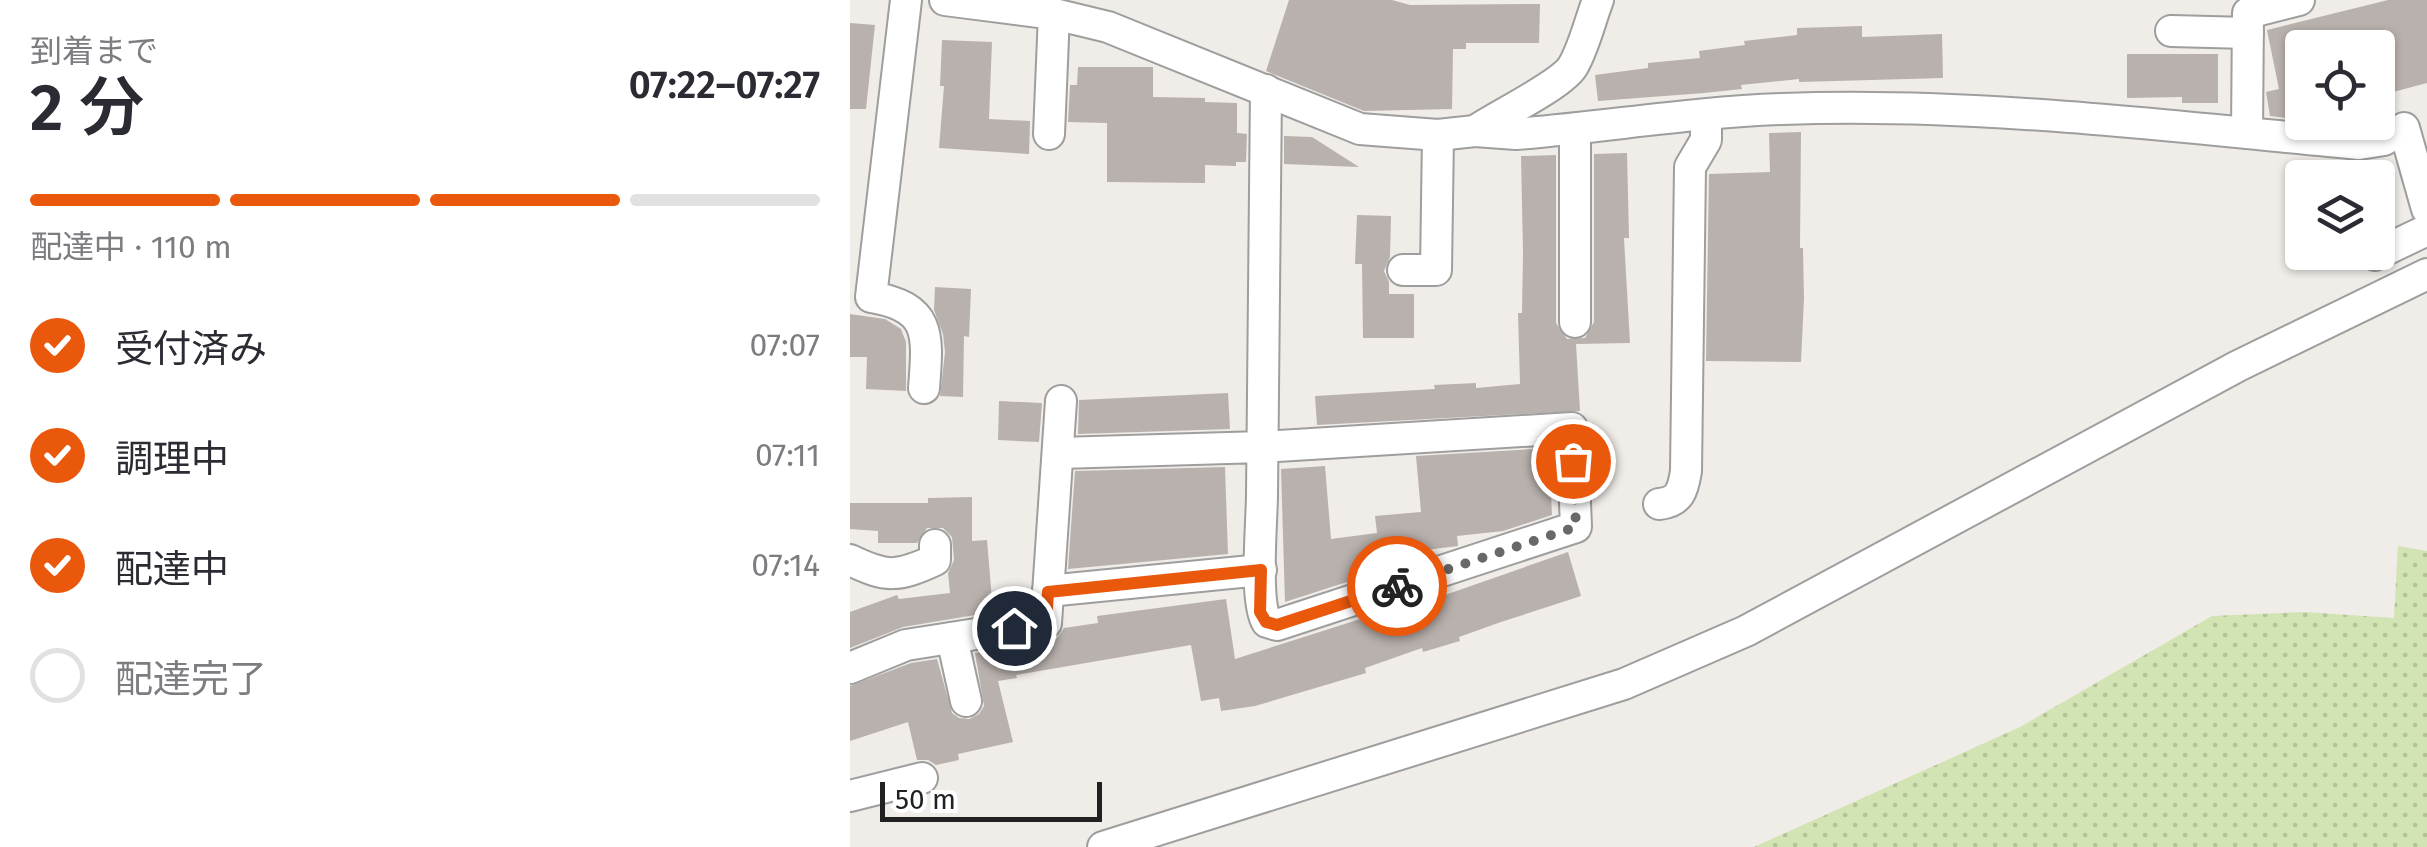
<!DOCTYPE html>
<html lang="ja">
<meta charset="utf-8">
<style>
body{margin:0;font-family:"Fira Sans","Noto Sans JP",sans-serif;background:#f7f7f7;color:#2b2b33;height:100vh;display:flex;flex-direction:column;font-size:38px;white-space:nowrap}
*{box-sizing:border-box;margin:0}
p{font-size:32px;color:#7c7c81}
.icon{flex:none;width:55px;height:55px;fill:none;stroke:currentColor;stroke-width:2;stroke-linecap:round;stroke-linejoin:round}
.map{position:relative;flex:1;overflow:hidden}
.side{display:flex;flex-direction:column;background:#fff;width:850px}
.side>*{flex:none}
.controls{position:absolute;left:1435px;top:30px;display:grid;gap:20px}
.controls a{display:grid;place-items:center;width:110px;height:110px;border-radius:10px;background:#fff;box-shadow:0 2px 8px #0004;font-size:50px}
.scale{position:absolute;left:30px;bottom:25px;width:222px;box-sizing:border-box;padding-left:10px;border:5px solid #212121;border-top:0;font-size:28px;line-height:35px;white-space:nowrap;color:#212121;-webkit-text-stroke:8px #fff;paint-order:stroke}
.pin{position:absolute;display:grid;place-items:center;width:85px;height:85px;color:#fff;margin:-42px;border:5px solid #fff;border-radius:50%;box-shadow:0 2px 10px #0007}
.courier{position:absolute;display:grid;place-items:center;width:100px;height:100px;margin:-50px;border:8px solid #ea580c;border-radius:50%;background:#fff;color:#222;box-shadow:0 2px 12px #0007}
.summary em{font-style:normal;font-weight:600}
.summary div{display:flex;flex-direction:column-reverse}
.summary{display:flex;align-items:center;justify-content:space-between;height:170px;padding:0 30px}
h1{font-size:65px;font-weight:600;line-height:75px}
.bar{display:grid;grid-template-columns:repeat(4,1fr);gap:15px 10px;align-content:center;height:120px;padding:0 30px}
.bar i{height:12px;border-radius:8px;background:#e1e1e2}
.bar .current{background:#ea580c}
.bar p{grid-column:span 4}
ol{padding:0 30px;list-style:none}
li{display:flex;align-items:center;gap:30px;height:110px}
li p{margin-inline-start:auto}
li .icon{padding:10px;border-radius:50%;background:#ea580c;color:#fff;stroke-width:4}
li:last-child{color:#7c7c81}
li i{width:55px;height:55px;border:5px solid #e1e1e2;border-radius:50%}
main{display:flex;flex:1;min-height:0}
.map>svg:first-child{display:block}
.grass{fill:url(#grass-dots)}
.building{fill:#b9b1ae}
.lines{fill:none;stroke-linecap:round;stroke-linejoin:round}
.minor-casing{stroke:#9e9e9e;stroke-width:34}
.minor{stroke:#fff;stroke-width:30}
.done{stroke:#696867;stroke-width:10;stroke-dasharray:0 18}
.route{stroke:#ea580c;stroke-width:12}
</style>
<main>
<section class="side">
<div class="summary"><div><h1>2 分</h1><p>到着まで</p></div><em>07:22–07:27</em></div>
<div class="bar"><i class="current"></i><i class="current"></i><i class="current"></i><i></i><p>配達中 · 110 m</p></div>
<ol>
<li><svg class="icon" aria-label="check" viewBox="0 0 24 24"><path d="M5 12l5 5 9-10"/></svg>受付済み<p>07:07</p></li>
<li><svg class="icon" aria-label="check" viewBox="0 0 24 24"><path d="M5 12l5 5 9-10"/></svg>調理中<p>07:11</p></li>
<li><svg class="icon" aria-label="check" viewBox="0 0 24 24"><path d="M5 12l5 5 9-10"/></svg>配達中<p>07:14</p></li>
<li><i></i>配達完了</li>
</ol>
</section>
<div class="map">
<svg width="1577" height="847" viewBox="0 0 1577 847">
<defs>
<pattern id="grass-dots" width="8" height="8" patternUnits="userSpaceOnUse" patternTransform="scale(2.5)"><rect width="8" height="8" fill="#d3e4b4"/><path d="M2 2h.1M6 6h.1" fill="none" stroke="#b5c39a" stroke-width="1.8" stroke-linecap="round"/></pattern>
</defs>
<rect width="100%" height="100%" fill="#f0ece8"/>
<path class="grass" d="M1548,546L1577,551V847H904L1170,727L1362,616L1454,612L1544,618Z"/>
<g class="building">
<path d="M439,0H542L560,5L690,4L689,43H616V49H603L602,109L514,111L416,71Z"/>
<path d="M1538,0H1577V83L1528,96V48H1452V120L1420,116L1416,92L1429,89L1417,30Z"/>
<path d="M0,23L25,25L16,109H0Z"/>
<path d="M1012,26V37L1092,34L1093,78L949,82V79L891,85L892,89L854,93L748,101L745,75L798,68V63L850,58L849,51L895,45L894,41L947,35V28Z"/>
<path d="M92,40L142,42L139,119L180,121L179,154L89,148L94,86H90Z"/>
<path d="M1277,54H1368V103H1332V97L1277,98Z"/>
<path d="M228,67H303V97L355,98V102L387,103V133L397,134L396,162H386V166L355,165V183L257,182V123L218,122L220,85H227Z"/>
<path d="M951,132L950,248H953L954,298L951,362L856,361L859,174L920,172L919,133Z"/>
<path d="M434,136L462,137L509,167L434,164Z"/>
<path d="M777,153L779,238H774L780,343L726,344L730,411L467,425L465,396L585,389L584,385L626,383V388L670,384L668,313H672L673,252L671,156L706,155V323L717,339L735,338L744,322V154Z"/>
<path d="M507,215L541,216L540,257L534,271L539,282V294H564V338H513L512,264H505Z"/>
<path d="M85,287L121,289L119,337L114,336L113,397L90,396L95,352L93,334L84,310Z"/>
<path d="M0,314L35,319L51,329L56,342V391L16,389L17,357H0Z"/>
<path d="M378,393L380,429L228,434L229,400Z"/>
<path d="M149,401L192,403L189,442L148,440Z"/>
<path d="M699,448L702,515L653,531L607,536L608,546L567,551L568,559L435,602L431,469L475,466L481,539L527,533L525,516L571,512L566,456Z"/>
<path d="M375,467L378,554L218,569L225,471Z"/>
<path d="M122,497V541L137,540L143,612L53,627L0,648V612L47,595L49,599L100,593L98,573L104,560L102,537L93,528H77L67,543H28V531L0,529V503H78V498Z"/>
<path d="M718,552L731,596L651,622L609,637L610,641L573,652L572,648L515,668L516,673L405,706L371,711L369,698L351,701L341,645L166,675L167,678L148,681L163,742L108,754L109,760L86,765L78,760H67L58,722L0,741V686L61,663L87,659L102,713L109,718L119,719L129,714L134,706L125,653L200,641L207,638L214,628L248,623L247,616L376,599L385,659L570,600L562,601L571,597L572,603Z"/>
</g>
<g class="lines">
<g class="minor-casing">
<g id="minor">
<path d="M56,0L21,297C82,307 78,335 74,388"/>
<path d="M95,0L204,14L258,27L510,129L588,135L625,131L666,134C755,127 843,112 932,109C1124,102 1318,126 1509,144L1534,140L1554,128L1577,209"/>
<path d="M1321,31L1398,33"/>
<path d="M725,129V322"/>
<path d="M625,131C648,115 712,85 723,66C734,47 740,21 748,0"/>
<path d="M1397,133L1398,13L1449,0"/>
<path d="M199,134L204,14"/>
<path d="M1525,255L1577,230"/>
<path d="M553,270H586L588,135"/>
<path d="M209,453L412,447L722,428L726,527L427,625L417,622C404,602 412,522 412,494C413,360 414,225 416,90"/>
<path d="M809,504C830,502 833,490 836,471L840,167L856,140V115"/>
<path d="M0,560C37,578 48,577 85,560V545"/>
<path d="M198,591L411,570"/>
<path d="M102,638L116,701"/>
<path d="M0,668L56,645L196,623L211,401"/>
<path d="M0,796L72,778"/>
<path d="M253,847L774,684L896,631L1388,366L1577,274"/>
</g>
</g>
<use href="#minor" class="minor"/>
</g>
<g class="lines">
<path class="done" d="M547,586L726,527L723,461"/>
<path class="route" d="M164,628L196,623L198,592L411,570L410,612L416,622L427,625L547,586"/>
</g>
</svg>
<div class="controls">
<a><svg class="icon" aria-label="locate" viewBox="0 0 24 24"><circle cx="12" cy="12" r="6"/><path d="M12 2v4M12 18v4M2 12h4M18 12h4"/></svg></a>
<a><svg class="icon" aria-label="layers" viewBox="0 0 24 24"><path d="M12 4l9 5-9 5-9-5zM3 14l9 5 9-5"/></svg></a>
</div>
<div class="scale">50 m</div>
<div class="pin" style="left:723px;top:461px;background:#ea580c"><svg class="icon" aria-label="bag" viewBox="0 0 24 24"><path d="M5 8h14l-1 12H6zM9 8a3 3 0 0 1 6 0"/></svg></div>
<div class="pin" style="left:164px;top:628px;background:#1f2937"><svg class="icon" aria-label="home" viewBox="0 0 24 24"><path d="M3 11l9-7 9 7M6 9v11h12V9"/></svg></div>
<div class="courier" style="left:547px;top:586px"><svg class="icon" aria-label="bike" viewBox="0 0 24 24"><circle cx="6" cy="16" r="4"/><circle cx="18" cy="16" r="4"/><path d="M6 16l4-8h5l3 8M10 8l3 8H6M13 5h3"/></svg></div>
</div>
</main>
